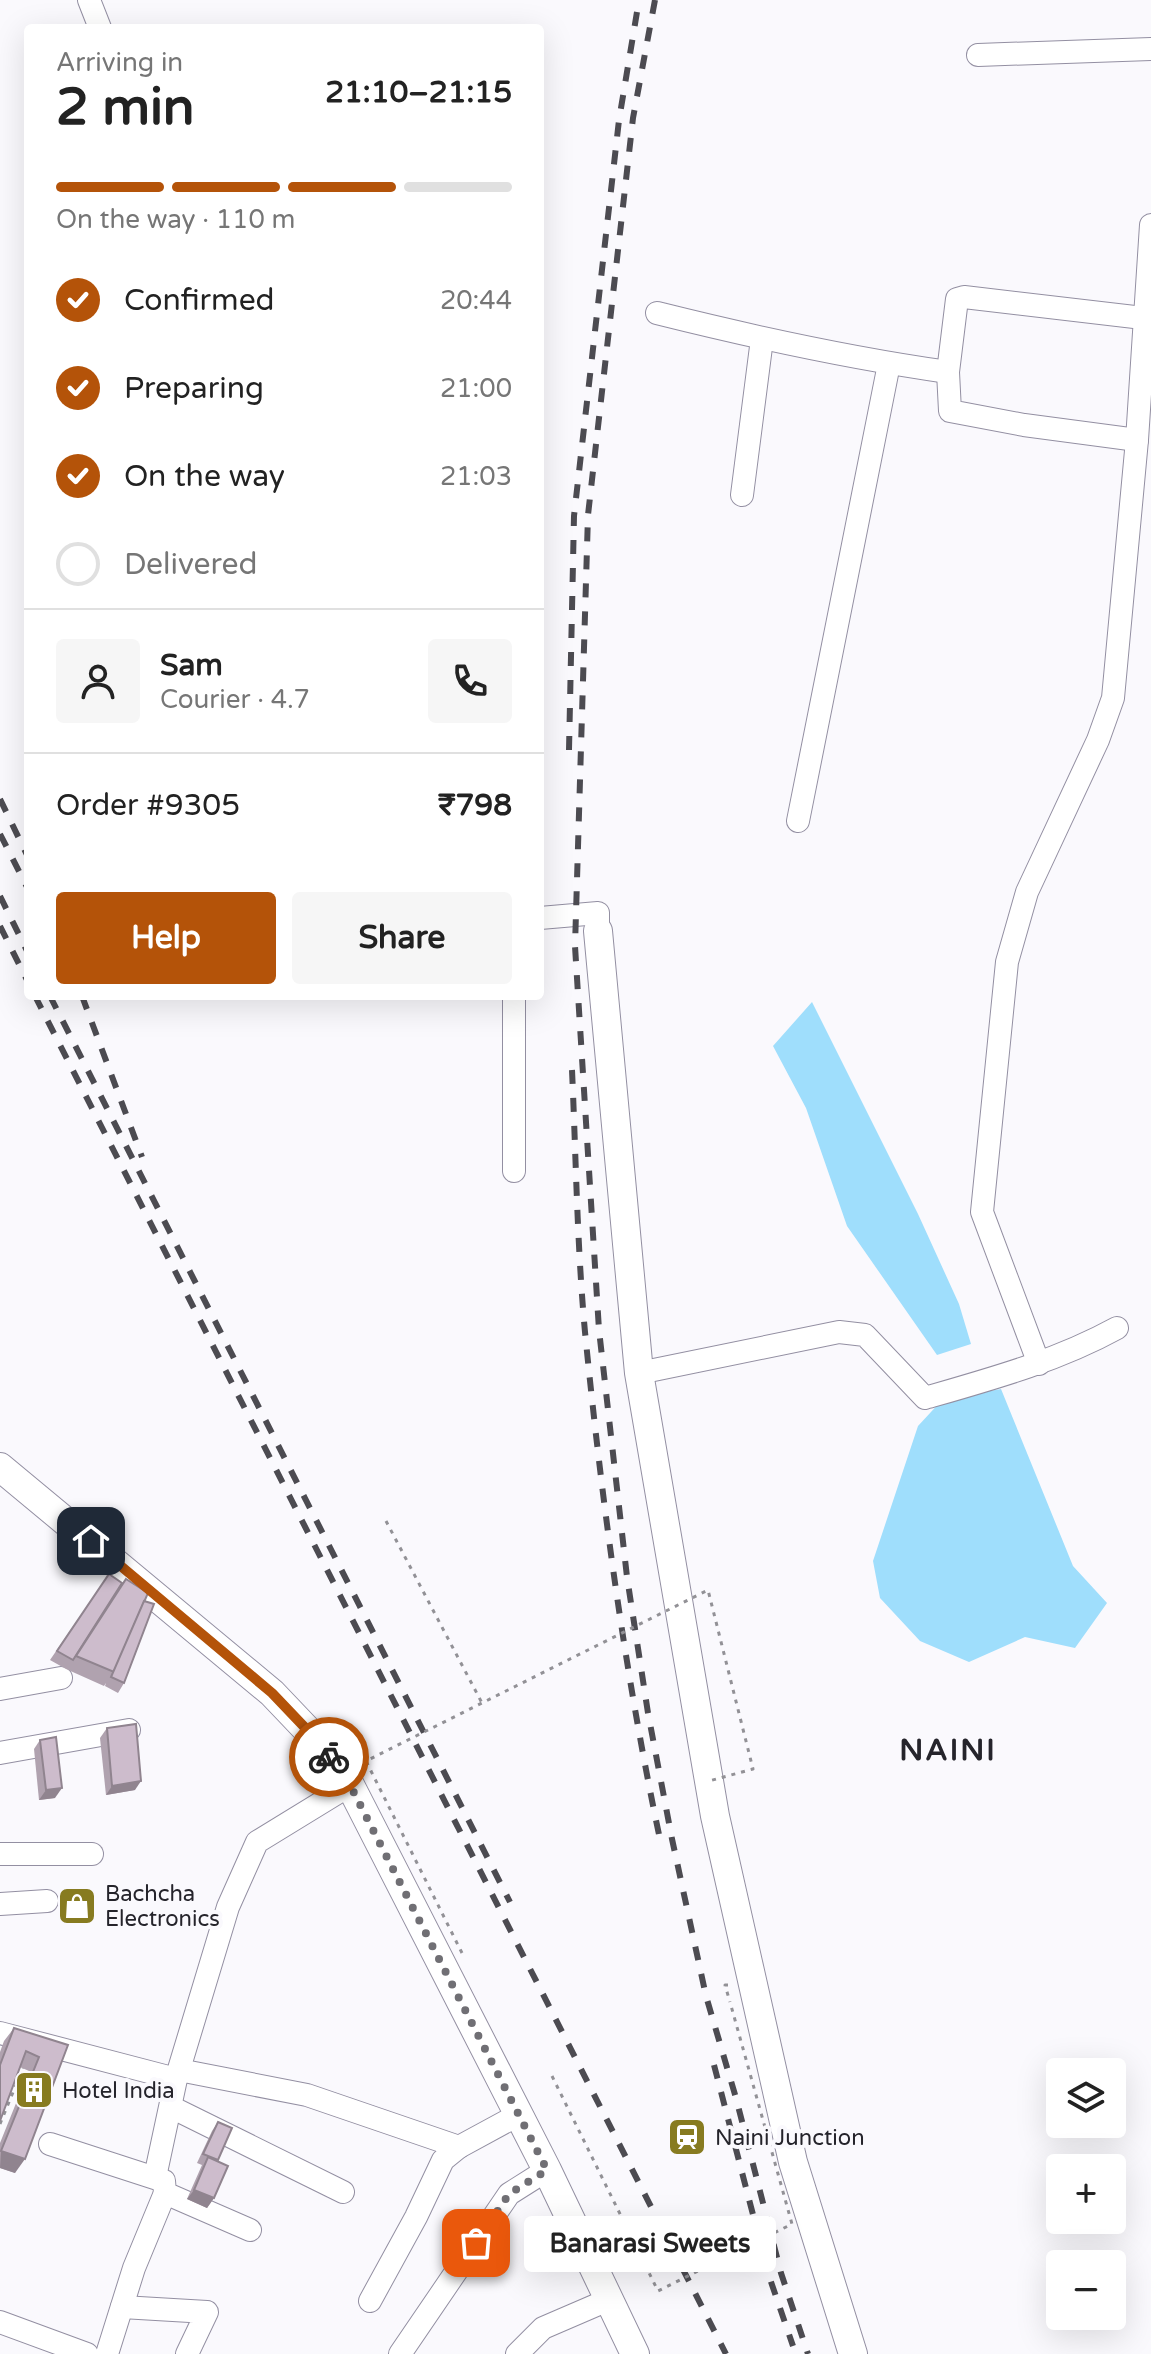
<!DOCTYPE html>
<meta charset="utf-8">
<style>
body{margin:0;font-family:"Varela Round",sans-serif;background:#f6f6f6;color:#222;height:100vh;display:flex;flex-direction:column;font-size:30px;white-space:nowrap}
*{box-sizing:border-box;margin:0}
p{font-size:26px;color:#767676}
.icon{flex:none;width:44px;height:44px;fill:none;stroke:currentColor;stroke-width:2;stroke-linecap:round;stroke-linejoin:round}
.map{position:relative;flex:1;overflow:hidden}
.side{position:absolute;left:24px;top:24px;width:520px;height:976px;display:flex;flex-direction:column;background:#fff;border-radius:8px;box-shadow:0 8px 32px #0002}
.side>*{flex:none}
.buttons{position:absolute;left:1046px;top:2058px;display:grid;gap:16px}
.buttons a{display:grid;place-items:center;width:80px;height:80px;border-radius:8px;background:#fff;box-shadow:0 8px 32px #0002;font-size:40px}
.pin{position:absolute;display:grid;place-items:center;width:68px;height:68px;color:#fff;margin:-34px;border-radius:16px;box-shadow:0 4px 12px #0006}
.courier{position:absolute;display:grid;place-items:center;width:80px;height:80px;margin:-40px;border:6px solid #b45309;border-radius:50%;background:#fff;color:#222;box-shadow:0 2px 10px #0007}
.bubble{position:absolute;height:56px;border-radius:8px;background:#fff;box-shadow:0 8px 32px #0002;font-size:26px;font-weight:700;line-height:56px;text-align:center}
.summary em{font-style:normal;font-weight:700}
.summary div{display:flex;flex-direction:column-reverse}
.summary{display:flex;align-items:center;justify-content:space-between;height:136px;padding:0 32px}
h1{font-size:52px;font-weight:700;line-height:60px}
.bar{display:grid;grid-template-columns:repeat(4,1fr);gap:12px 8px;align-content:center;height:96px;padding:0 32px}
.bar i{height:10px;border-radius:6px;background:#e0e0e0}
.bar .active{background:#b45309}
.bar p{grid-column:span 4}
.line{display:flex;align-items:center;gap:20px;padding:0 32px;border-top:2px solid #e0e0e0}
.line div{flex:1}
.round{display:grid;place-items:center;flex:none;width:84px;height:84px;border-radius:8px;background:#f6f6f6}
ol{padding:0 32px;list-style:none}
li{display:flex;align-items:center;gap:24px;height:88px}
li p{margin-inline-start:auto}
li .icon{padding:8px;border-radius:50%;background:#b45309;color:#fff;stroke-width:4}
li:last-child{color:#767676}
li i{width:44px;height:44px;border:4px solid #e0e0e0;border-radius:50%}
.cta{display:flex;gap:16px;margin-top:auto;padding:16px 32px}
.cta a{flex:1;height:92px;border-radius:8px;background:#b45309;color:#fff;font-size:32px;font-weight:700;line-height:92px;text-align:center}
.cta a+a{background:#f6f6f6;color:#222}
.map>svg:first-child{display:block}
.water{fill:#9fdefc}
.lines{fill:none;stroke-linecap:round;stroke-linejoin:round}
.minor-casing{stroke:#938fa2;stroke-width:24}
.tertiary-casing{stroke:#938fa2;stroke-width:30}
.path{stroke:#929196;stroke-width:3;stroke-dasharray:4 6;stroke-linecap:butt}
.minor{stroke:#fff;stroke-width:22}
.tertiary{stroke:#fff;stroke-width:28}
.rail{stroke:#4c4b51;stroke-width:6;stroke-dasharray:14 14;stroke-linecap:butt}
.path-bridge{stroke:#929196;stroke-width:3;stroke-dasharray:4 6;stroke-linecap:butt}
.wall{fill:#b0a2af}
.shaded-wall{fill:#90848f}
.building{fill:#cdbccc;stroke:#90848f;stroke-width:2}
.done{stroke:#706f74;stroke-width:8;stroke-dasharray:0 14.4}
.route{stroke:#b45309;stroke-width:10}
.labels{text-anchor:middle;stroke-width:8;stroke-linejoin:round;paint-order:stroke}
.poi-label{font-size:22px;fill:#25242b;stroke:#faf9fd;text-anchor:start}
.district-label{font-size:30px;font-weight:bold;letter-spacing:2px;fill:#25242b;stroke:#faf9fd}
</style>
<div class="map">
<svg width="1151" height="2354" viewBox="0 0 1151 2354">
<rect width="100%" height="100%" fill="#faf9fd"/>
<g class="water">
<path d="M812,1002L918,1214L959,1304L971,1344L937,1355L847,1226L806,1108L773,1046Z"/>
<path d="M1001,1389L1073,1566L1107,1603L1075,1648L1025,1637L969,1662L920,1641L880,1598L873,1561L918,1426L943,1399Z"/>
</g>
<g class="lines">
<g class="minor-casing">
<g id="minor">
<path d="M89,0L100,28"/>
<path d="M978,55L1151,49"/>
<path d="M657,313C753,337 849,358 948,372"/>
<path d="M1137,440L1024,425L950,411L948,372L957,299L964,297L1143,318"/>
<path d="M742,495L762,339"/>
<path d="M798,821L889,364"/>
<path d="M540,918L598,913V931"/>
<path d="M514,996V1171"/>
<path d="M1039,1364L982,1212L1007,962L1027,892L1098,740L1113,698L1137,440L1151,225"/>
<path d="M639,1373L839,1332L865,1335L925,1398C991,1379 1057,1361 1117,1328"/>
<path d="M0,1689L61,1678"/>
<path d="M0,1753L129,1730"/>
<path d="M0,1854H92"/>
<path d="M0,1904L47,1901"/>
<path d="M0,2033L176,2079"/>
<path d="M179,2070L307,2095L459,2147"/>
<path d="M171,2107L343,2192"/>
<path d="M50,2144L164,2181L165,2193L250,2230"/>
<path d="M155,2177L176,2079L228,1907L257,1842L350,1785"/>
<path d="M370,2301L416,2217L443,2160L459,2147L518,2115"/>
<path d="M122,2307L207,2312L187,2354"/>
<path d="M0,2322L87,2354"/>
<path d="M107,2354L134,2268L165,2193"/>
<path d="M400,2354L509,2194L547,2170"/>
<path d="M517,2354L543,2328L608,2300"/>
</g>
</g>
<g class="tertiary-casing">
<g id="tertiary">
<path d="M598,931L639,1373L715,1816L793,2162L853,2354"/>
<path d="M0,1467L272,1693L312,1735L350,1785L547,2170L635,2354"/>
</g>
</g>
<g class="path">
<path d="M386,1521L482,1703"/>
<path d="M728,1985H725L730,2002"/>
<path d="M0,2124L23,2068"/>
</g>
<use href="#minor" class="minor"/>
<use href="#tertiary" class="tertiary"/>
<g class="rail">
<path d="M655,0L633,118L588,515L575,946L599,1330L627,1577L648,1713L672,1839L706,1996L736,2098L781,2273L808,2354"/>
<path d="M569,750L574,516L619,120L639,0"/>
<path d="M0,799L28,857"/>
<path d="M0,834L28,889"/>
<path d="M0,896L28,953"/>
<path d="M0,926L28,982"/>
<path d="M35,996L726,2354"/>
<path d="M50,996L510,1902"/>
<path d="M82,996L142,1157"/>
<path d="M572,1070C576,1157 577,1245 585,1332C602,1503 625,1675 661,1844"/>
<path d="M714,2065L769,2276L793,2346"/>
</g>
<g class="path-bridge">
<path d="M462,1953L366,1761L708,1590L753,1769L709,1781"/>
<path d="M552,2076L658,2291L792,2224L730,2002"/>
</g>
</g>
<g class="wall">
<path d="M109,1574L144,1601L124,1683L118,1693L105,1686L106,1683L104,1686L66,1669L73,1660L66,1669L50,1660Z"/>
<path d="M107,1728L135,1790L106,1795L100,1738Z"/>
<path d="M40,1740L55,1798L39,1800L34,1749Z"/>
<path d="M14,2028L68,2045L15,2173L0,2168V2143L29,2071L20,2067L0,2121V2052L4,2041Z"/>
<path d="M218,2122L232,2128L217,2161L214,2198L207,2208L187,2199L202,2165L197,2163L212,2131Z"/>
</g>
<g class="shaded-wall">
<path d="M141,1781L135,1790L106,1795L112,1786Z"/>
<path d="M62,1788L55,1798L39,1800L46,1790Z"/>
<path d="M1,2151L25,2159L15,2173L0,2168Z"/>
<path d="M194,2190L214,2198L207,2208L187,2199Z"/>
</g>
<g class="building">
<path d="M109,1574L122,1583L73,1660L57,1651Z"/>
<path d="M126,1579L148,1593L114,1672L76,1656Z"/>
<path d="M144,1601L154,1604L124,1683L111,1677Z"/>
<path d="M136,1724L141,1781L112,1786L107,1728Z"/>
<path d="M56,1737L62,1788L46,1790L40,1740Z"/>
<path d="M14,2028L68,2045L25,2159L1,2151L39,2057L26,2051L0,2121V2065Z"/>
<path d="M218,2122L232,2128L218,2160L203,2154Z"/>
<path d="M208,2157L228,2166L214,2198L194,2190Z"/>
</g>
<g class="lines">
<path class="done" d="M329,1757L350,1785L547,2170L509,2194L476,2243"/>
<path class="route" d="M91,1541L272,1693L312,1735L329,1757"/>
</g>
<defs>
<g id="shop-square" transform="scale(2)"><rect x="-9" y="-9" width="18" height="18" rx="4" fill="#877b20" stroke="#faf9fd"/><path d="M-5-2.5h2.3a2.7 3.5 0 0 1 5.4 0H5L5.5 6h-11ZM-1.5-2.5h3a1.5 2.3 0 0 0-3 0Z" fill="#fff"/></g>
<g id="building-square" transform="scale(2)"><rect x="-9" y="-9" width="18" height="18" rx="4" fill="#877b20" stroke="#faf9fd"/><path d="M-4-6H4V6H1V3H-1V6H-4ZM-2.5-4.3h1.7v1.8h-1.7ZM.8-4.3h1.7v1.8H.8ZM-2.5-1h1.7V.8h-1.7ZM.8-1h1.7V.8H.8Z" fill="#fff"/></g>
<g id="station-square" transform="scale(2)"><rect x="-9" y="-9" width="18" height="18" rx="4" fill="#877b20" stroke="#faf9fd"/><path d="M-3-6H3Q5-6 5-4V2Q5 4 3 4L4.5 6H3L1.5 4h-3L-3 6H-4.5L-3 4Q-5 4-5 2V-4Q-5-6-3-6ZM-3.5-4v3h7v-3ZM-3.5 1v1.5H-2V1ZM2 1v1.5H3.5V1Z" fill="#fff"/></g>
</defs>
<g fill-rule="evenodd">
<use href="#shop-square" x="77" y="1906"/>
<use href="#building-square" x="34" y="2090"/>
<use href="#station-square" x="687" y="2137"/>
</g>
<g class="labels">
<g class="poi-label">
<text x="105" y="1901">Bachcha<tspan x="105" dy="25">Electronics</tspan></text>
<text x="62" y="2098">Hotel India</text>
<text x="715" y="2145">Naini Junction</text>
</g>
<g class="district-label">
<text x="948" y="1760">NAINI</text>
</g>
</g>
</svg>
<div class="buttons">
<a><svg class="icon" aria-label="layers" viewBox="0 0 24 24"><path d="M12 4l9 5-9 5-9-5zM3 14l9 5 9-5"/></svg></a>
<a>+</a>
<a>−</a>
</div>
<div class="pin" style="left:476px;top:2243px;background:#ea580c"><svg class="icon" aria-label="bag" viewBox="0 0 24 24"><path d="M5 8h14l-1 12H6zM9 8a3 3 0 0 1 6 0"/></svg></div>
<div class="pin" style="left:91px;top:1541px;background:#1f2937"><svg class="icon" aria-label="home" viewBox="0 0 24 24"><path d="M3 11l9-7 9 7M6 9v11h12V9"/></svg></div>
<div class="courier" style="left:329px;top:1757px"><svg class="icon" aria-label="bike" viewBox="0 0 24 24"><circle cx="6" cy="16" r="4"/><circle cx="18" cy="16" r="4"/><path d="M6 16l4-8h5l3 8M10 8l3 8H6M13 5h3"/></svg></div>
<div class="bubble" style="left:524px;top:2216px;width:252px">Banarasi Sweets</div>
<section class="side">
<div class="summary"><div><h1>2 min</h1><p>Arriving in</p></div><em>21:10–21:15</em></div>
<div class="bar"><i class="active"></i><i class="active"></i><i class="active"></i><i></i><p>On the way · 110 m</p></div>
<ol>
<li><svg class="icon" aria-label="check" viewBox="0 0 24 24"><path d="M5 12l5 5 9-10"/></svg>Confirmed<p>20:44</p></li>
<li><svg class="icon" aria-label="check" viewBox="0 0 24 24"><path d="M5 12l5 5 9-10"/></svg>Preparing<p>21:00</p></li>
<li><svg class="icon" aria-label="check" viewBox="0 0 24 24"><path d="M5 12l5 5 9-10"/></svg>On the way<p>21:03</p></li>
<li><i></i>Delivered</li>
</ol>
<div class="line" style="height:144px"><a class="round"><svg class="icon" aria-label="person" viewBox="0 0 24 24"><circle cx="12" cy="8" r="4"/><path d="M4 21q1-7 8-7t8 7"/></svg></a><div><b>Sam</b><p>Courier · 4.7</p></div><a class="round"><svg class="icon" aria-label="phone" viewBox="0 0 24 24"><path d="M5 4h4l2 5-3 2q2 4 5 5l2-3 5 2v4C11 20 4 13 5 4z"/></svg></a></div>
<div class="line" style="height:104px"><div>Order #9305</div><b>₹798</b></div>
<div class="cta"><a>Help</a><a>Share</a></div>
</section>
</div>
